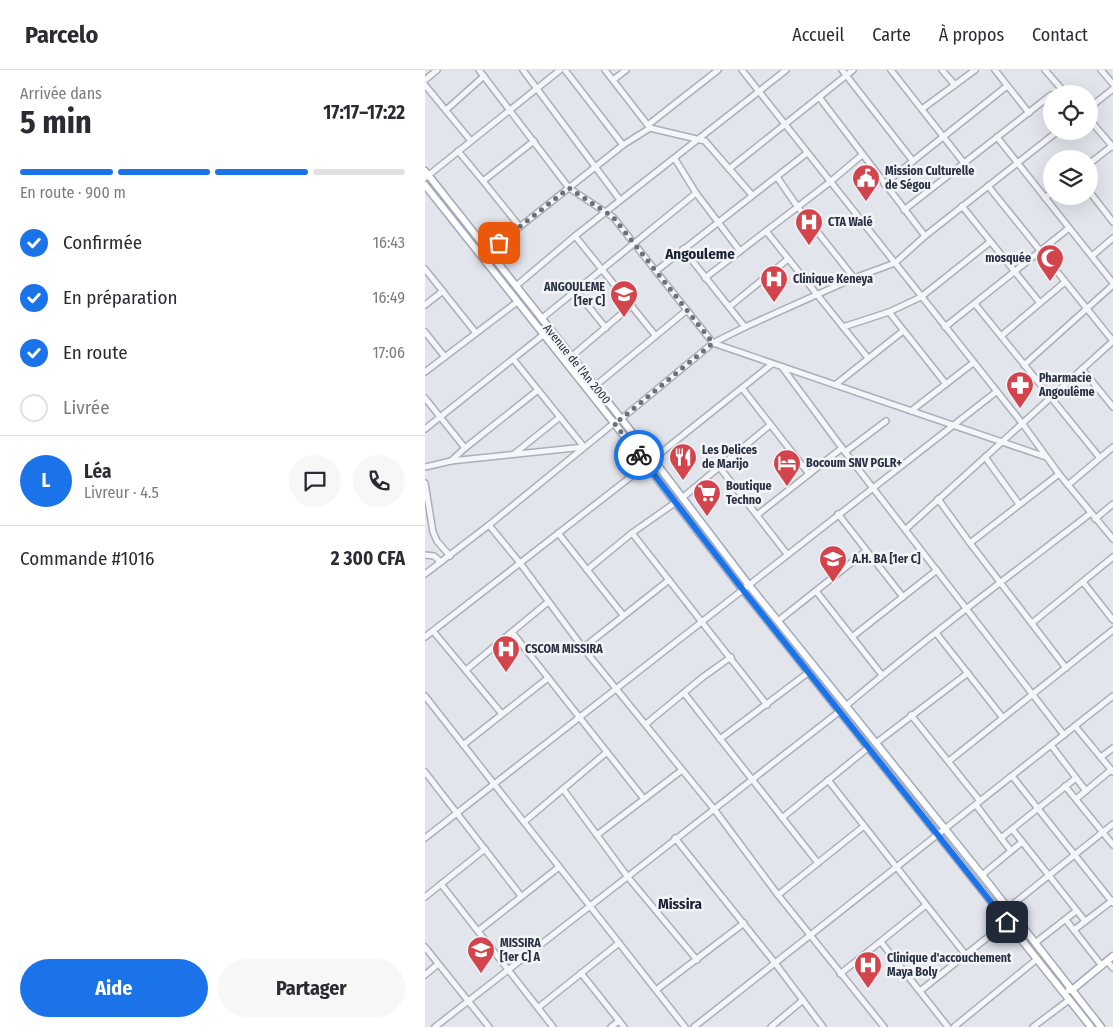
<!DOCTYPE html>
<html lang="fr">
<meta charset="utf-8">
<style>
body{margin:0;font-family:"Fira Sans Condensed",sans-serif;background:#f7f7f7;color:#2b2b33;height:100vh;display:flex;flex-direction:column;font-size:19px;white-space:nowrap}
*{box-sizing:border-box;margin:0}
p{font-size:16px;color:#7c7c81}
.icon{flex:none;width:28px;height:28px;fill:none;stroke:currentColor;stroke-width:2;stroke-linecap:round;stroke-linejoin:round}
.map{position:relative;flex:1;overflow:hidden}
.side{display:flex;flex-direction:column;background:#fff;width:425px}
.side>*{flex:none}
.tools{position:absolute;left:618px;top:15px;display:grid;gap:10px}
.tools a{display:grid;place-items:center;width:55px;height:55px;border-radius:50%;background:#fff;box-shadow:0 5px 20px #0002;font-size:25px}
.pin{position:absolute;display:grid;place-items:center;width:42px;height:42px;color:#fff;margin:-21px;border-radius:10px;box-shadow:0 2px 8px #0006}
.courier{position:absolute;display:grid;place-items:center;width:50px;height:50px;margin:-25px;border:4px solid #1a73e8;border-radius:50%;background:#fff;color:#222;box-shadow:0 1px 6px #0007}
.head em{font-style:normal;font-weight:700}
.head div{display:flex;flex-direction:column-reverse}
.head{display:flex;align-items:center;justify-content:space-between;height:85px;padding:0 20px}
h1{font-size:32px;font-weight:700;line-height:38px}
.bar{display:grid;grid-template-columns:repeat(4,1fr);gap:8px 5px;align-content:center;height:60px;padding:0 20px}
.bar i{height:6px;border-radius:4px;background:#e1e1e2}
.bar .selected{background:#1a73e8}
.bar p{grid-column:span 4}
.line{display:flex;align-items:center;gap:12px;padding:0 20px;border-top:1px solid #e1e1e2}
.line div{flex:1}
.round{display:grid;place-items:center;flex:none;width:52px;height:52px;border-radius:26px;background:#f7f7f7}
ol{padding:0 20px;list-style:none}
li{display:flex;align-items:center;gap:15px;height:55px}
li p{margin-inline-start:auto}
li .icon{padding:5px;border-radius:50%;background:#1a73e8;color:#fff;stroke-width:4}
li:last-child{color:#7c7c81}
li i{width:28px;height:28px;border:2px solid #e1e1e2;border-radius:50%}
.primary-button{display:flex;gap:10px;margin-top:auto;padding:10px 20px}
.primary-button a{flex:1;height:58px;border-radius:30px;background:#1a73e8;color:#fff;font-size:20px;font-weight:700;line-height:58px;text-align:center}
.primary-button a+a{background:#f7f7f7;color:#2b2b33}
header{display:flex;align-items:center;gap:30px;box-sizing:border-box;height:70px;padding:0 25px;background:#fff;border-bottom:1px solid #e1e1e2}
header strong{font-size:24px}
nav{display:flex;gap:28px;margin-inline-start:auto;font-size:18px}
main{display:flex;flex:1;min-height:0}
.map>svg:first-child{display:block}
.lines{fill:none;stroke-linecap:round;stroke-linejoin:round}
.minor-casing{stroke:#aaafb9;stroke-width:8}
.major-casing{stroke:#a1a8b7;stroke-width:9}
.minor{stroke:#f5f6f9;stroke-width:5}
.major{stroke:#fff;stroke-width:6}
.done{stroke:#6a707e;stroke-width:5;stroke-dasharray:0 9}
.route{stroke:#1a73e8;stroke-width:6}
.labels{text-anchor:middle;stroke-width:5;stroke-linejoin:round;paint-order:stroke}
.poi-label{font-size:12px;font-weight:bold;fill:#293143;stroke:#f2f4f8;text-anchor:start}
.street-label{font-size:12px;fill:#293143;stroke:#f2f4f8}
.quarter-label{font-size:15px;font-weight:bold;fill:#1b2234;stroke:#f2f4f8}
</style>
<header>
<strong>Parcelo</strong>
<nav><a>Accueil</a><a>Carte</a><a>À propos</a><a>Contact</a></nav>
</header>
<main>
<section class="side">
<div class="head"><div><h1>5 min</h1><p>Arrivée dans</p></div><em>17:17–17:22</em></div>
<div class="bar"><i class="selected"></i><i class="selected"></i><i class="selected"></i><i></i><p>En route · 900 m</p></div>
<ol>
<li><svg class="icon" aria-label="check" viewBox="0 0 24 24"><path d="M5 12l5 5 9-10"/></svg>Confirmée<p>16:43</p></li>
<li><svg class="icon" aria-label="check" viewBox="0 0 24 24"><path d="M5 12l5 5 9-10"/></svg>En préparation<p>16:49</p></li>
<li><svg class="icon" aria-label="check" viewBox="0 0 24 24"><path d="M5 12l5 5 9-10"/></svg>En route<p>17:06</p></li>
<li><i></i>Livrée</li>
</ol>
<div class="line" style="height:90px"><b class="round" style="background:#1a73e8;color:#fff">L</b><div><b>Léa</b><p>Livreur · 4.5</p></div><a class="round"><svg class="icon" aria-label="chat" viewBox="0 0 24 24"><path d="M4 5h16v11H9l-5 4z"/></svg></a><a class="round"><svg class="icon" aria-label="phone" viewBox="0 0 24 24"><path d="M5 4h4l2 5-3 2q2 4 5 5l2-3 5 2v4C11 20 4 13 5 4z"/></svg></a></div>
<div class="line" style="height:65px"><div>Commande #1016</div><b>2 300 CFA</b></div>
<div class="primary-button"><a>Aide</a><a>Partager</a></div>
</section>
<div class="map">
<svg width="688" height="957" viewBox="0 0 688 957">
<rect width="100%" height="100%" fill="#e2e5eb"/>
<g class="lines">
<g class="minor-casing">
<g id="minor">
<path d="M54,0L144,118L188,147L288,273L621,387"/>
<path d="M98,0L195,130"/>
<path d="M140,0L198,75"/>
<path d="M180,0L225,58L280,71L327,125"/>
<path d="M317,0L597,353L634,404L688,469"/>
<path d="M417,0L488,91"/>
<path d="M466,0L539,93"/>
<path d="M517,0L530,15"/>
<path d="M570,0L604,43"/>
<path d="M620,0L641,24"/>
<path d="M676,0L688,14"/>
<path d="M0,10L12,0"/>
<path d="M188,10L201,0"/>
<path d="M0,15L46,71"/>
<path d="M394,27L500,166"/>
<path d="M664,38L688,19"/>
<path d="M497,39L550,0"/>
<path d="M21,40L59,6"/>
<path d="M664,49L688,77"/>
<path d="M223,55L293,0"/>
<path d="M572,67L688,213"/>
<path d="M33,81L58,111L109,71"/>
<path d="M250,89L271,123L315,181"/>
<path d="M664,94L687,76"/>
<path d="M304,99L428,0"/>
<path d="M352,107L372,136L429,208"/>
<path d="M0,108L135,0"/>
<path d="M58,111L95,157"/>
<path d="M459,114L582,16"/>
<path d="M664,121L688,152"/>
<path d="M620,128L626,123"/>
<path d="M537,136L615,233"/>
<path d="M479,140L626,25"/>
<path d="M341,161L443,288"/>
<path d="M150,166L230,265"/>
<path d="M258,179L320,257"/>
<path d="M63,182L198,75L225,58"/>
<path d="M667,186L688,168"/>
<path d="M0,199L51,263"/>
<path d="M231,201L382,83"/>
<path d="M280,208L405,112L437,85"/>
<path d="M91,216L150,166L361,0"/>
<path d="M150,220L181,258"/>
<path d="M550,234L675,388"/>
<path d="M0,235L18,221"/>
<path d="M304,237L363,189"/>
<path d="M464,242L521,314"/>
<path d="M116,249L271,123"/>
<path d="M418,257L464,242L496,227L565,172"/>
<path d="M520,257L644,158"/>
<path d="M0,262L20,287"/>
<path d="M576,266L640,212"/>
<path d="M147,286L207,235"/>
<path d="M88,289L159,377"/>
<path d="M599,295L688,215"/>
<path d="M357,297L417,378L639,665"/>
<path d="M657,299L688,337"/>
<path d="M0,302L92,232"/>
<path d="M410,315L478,261"/>
<path d="M170,316L262,240"/>
<path d="M317,318L384,404"/>
<path d="M0,328L40,378"/>
<path d="M486,341L548,293"/>
<path d="M0,359L118,265"/>
<path d="M420,382L461,351"/>
<path d="M89,384L135,347"/>
<path d="M560,387L594,434"/>
<path d="M228,389L347,294"/>
<path d="M26,391L40,378L113,320"/>
<path d="M0,397L26,391L159,377"/>
<path d="M295,398L362,484"/>
<path d="M0,413L8,462L12,471L25,486"/>
<path d="M643,415L688,377"/>
<path d="M257,428L345,355"/>
<path d="M513,429L545,473L641,598"/>
<path d="M413,444L478,527"/>
<path d="M332,445L417,378"/>
<path d="M670,449L688,434"/>
<path d="M64,455L95,493L158,578L289,739L353,825L459,957"/>
<path d="M481,459L688,271L563,116"/>
<path d="M133,463L198,545"/>
<path d="M207,463L342,635"/>
<path d="M545,473L634,404"/>
<path d="M0,485L9,486L16,492"/>
<path d="M162,500L207,463L251,432"/>
<path d="M0,504L64,455L189,353L196,349L288,273L320,257L429,208L470,193L500,166L633,61"/>
<path d="M658,512L688,550"/>
<path d="M391,521L457,605"/>
<path d="M353,551L441,481"/>
<path d="M607,553L688,487"/>
<path d="M8,561L77,644"/>
<path d="M87,562L219,729"/>
<path d="M511,563L578,648"/>
<path d="M0,567L221,395"/>
<path d="M427,567L512,500"/>
<path d="M158,578L244,510"/>
<path d="M41,600L123,532"/>
<path d="M259,623L393,793"/>
<path d="M0,626L260,957"/>
<path d="M422,635C501,568 584,506 666,443"/>
<path d="M486,645L555,731"/>
<path d="M221,654L278,607L306,587"/>
<path d="M650,656L688,702"/>
<path d="M295,669L384,602"/>
<path d="M451,673L543,603"/>
<path d="M38,675L123,608"/>
<path d="M626,675L661,721"/>
<path d="M676,687L688,678"/>
<path d="M524,691L688,560"/>
<path d="M0,702L96,826"/>
<path d="M587,706L688,833"/>
<path d="M403,710L540,884"/>
<path d="M640,716L688,775"/>
<path d="M138,719L202,806L272,890"/>
<path d="M651,729L686,700"/>
<path d="M551,735L586,781"/>
<path d="M357,748L444,677"/>
<path d="M99,752L182,682"/>
<path d="M587,759L660,851"/>
<path d="M172,765L257,700"/>
<path d="M0,768L571,322"/>
<path d="M250,768L350,893L398,957"/>
<path d="M576,768L651,708"/>
<path d="M557,805L597,772"/>
<path d="M16,814L128,957"/>
<path d="M353,825L439,756"/>
<path d="M0,827L60,779"/>
<path d="M582,839L688,754"/>
<path d="M641,850L677,896"/>
<path d="M649,860L688,830"/>
<path d="M53,861L134,797"/>
<path d="M456,872L523,957"/>
<path d="M610,873L651,841"/>
<path d="M0,877L64,957"/>
<path d="M682,891L688,898"/>
<path d="M156,903L199,957"/>
<path d="M415,904L501,835"/>
<path d="M0,905L13,894"/>
<path d="M231,920L319,853"/>
<path d="M495,921L582,852"/>
<path d="M114,937L194,873"/>
<path d="M10,957L415,641"/>
<path d="M186,957L194,951"/>
<path d="M269,957L688,626"/>
<path d="M346,957L378,930"/>
<path d="M529,957L612,889"/>
<path d="M608,957L644,930"/>
</g>
</g>
<g class="major-casing">
<g id="major">
<path d="M0,101L228,389L323,514L557,805L676,957"/>
<path d="M0,115L189,353L318,520L666,957"/>
<path d="M644,920H647L688,886"/>
</g>
</g>
<use href="#minor" class="minor"/>
<use href="#major" class="major"/>
</g>
<g class="lines">
<path class="done" d="M74,173L144,118L188,147L288,273L196,349L189,353L214,385"/>
<path class="route" d="M214,385L318,520L582,852"/>
</g>
<defs>
<g id="civic-pin" transform="scale(1.4375)"><path d="M0 17L-7.5 6A9.5 9.5 0 1 1 7.5 6Z" fill="#d3444d" stroke="#f2f4f8"/><path d="M-.6-6.5H3V-4.5H.6V-3L4-1V1h2V6H-6V1h2V-1L-.6-3ZM-1.2 2.5V6h2.4V2.5Z" fill="#fff"/></g>
<g id="hospital-pin" transform="scale(1.4375)"><path d="M0 17L-7.5 6A9.5 9.5 0 1 1 7.5 6Z" fill="#d3444d" stroke="#f2f4f8"/><path d="M-5-5h3v3.5h4V-5h3V5h-3V1.5h-4V5h-3Z" fill="#fff"/></g>
<g id="mosque-pin" transform="scale(1.4375)"><path d="M0 17L-7.5 6A9.5 9.5 0 1 1 7.5 6Z" fill="#d3444d" stroke="#f2f4f8"/><path d="M3.5-4.9A6 6 0 1 0 3.5 4.9A5 5 0 1 1 3.5-4.9Z" fill="#fff"/></g>
<g id="school-pin" transform="scale(1.4375)"><path d="M0 17L-7.5 6A9.5 9.5 0 1 1 7.5 6Z" fill="#d3444d" stroke="#f2f4f8"/><path d="M0-5L7-2L0 1L-7-2ZM-4 1L0 2.5L4 1V4Q0 6-4 4Z" fill="#fff"/></g>
<g id="pharmacy-pin" transform="scale(1.4375)"><path d="M0 17L-7.5 6A9.5 9.5 0 1 1 7.5 6Z" fill="#d3444d" stroke="#f2f4f8"/><path d="M-2-6h4v4h4v4h-4v4h-4v-4h-4v-4h4Z" fill="#fff"/></g>
<g id="restaurant-pin" transform="scale(1.4375)"><path d="M0 17L-7.5 6A9.5 9.5 0 1 1 7.5 6Z" fill="#d3444d" stroke="#f2f4f8"/><path d="M-5-6h1v4h1v-4h1v4h1v-4h1v5L-1.5 .5V6h-2V.5L-5-1ZM5-6V6H3V1.5H1.5Q1.5-4 5-6Z" fill="#fff"/></g>
<g id="hotel-pin" transform="scale(1.4375)"><path d="M0 17L-7.5 6A9.5 9.5 0 1 1 7.5 6Z" fill="#d3444d" stroke="#f2f4f8"/><path d="M-6-4.5h1.5V1H6V5H4.5V3h-9V5H-6ZM-4 0a1.8 1.8 0 1 1 3.6 0ZM.5 0V-2.5h3Q6-2.5 6 0Z" fill="#fff"/></g>
<g id="supermarket-pin" transform="scale(1.4375)"><path d="M0 17L-7.5 6A9.5 9.5 0 1 1 7.5 6Z" fill="#d3444d" stroke="#f2f4f8"/><path d="M-6-5.5h2.5l.6 2H6L4.5 2H-2.5L-4.4-4H-6ZM-1.5 3.2a1.3 1.3 0 1 0 .1 0ZM3 3.2a1.3 1.3 0 1 0 .1 0Z" fill="#fff"/></g>
</defs>
<g fill-rule="evenodd">
<use href="#civic-pin" x="441" y="108"/>
<use href="#hospital-pin" x="384" y="152"/>
<use href="#mosque-pin" x="625" y="188"/>
<use href="#hospital-pin" x="349" y="209"/>
<use href="#school-pin" x="199" y="224"/>
<use href="#pharmacy-pin" x="595" y="315"/>
<use href="#restaurant-pin" x="258" y="387"/>
<use href="#hotel-pin" x="362" y="393"/>
<use href="#supermarket-pin" x="282" y="423"/>
<use href="#school-pin" x="408" y="489"/>
<use href="#hospital-pin" x="81" y="579"/>
<use href="#school-pin" x="56" y="880"/>
<use href="#hospital-pin" x="443" y="895"/>
</g>
<g class="labels">
<g class="poi-label">
<text x="460" y="105">Mission Culturelle<tspan x="460" dy="14">de Ségou</tspan></text>
<text x="403" y="156">CTA Walé</text>
<text x="606" y="192" text-anchor="end">mosquée</text>
<text x="368" y="213">Clinique Keneya</text>
<text x="180" y="221" text-anchor="end">ANGOULEME<tspan x="180" dy="14">[1er C]</tspan></text>
<text x="614" y="312">Pharmacie<tspan x="614" dy="14">Angoulême</tspan></text>
<text x="277" y="384">Les Delices<tspan x="277" dy="14">de Marijo</tspan></text>
<text x="381" y="397">Bocoum SNV PGLR+</text>
<text x="301" y="420">Boutique<tspan x="301" dy="14">Techno</tspan></text>
<text x="427" y="493">A.H. BA [1er C]</text>
<text x="100" y="583">CSCOM MISSIRA</text>
<text x="75" y="877">MISSIRA<tspan x="75" dy="14">[1er C] A</tspan></text>
<text x="462" y="892">Clinique d'accouchement<tspan x="462" dy="14">Maya Boly</tspan></text>
</g>
<g class="street-label">
<text transform="translate(152 294) rotate(51)" y="4">Avenue de l'An 2000</text>
</g>
<g class="quarter-label">
<text x="275" y="189">Angouleme</text>
<text x="255" y="839">Missira</text>
</g>
</g>
</svg>
<div class="tools">
<a><svg class="icon" aria-label="locate" viewBox="0 0 24 24"><circle cx="12" cy="12" r="6"/><path d="M12 2v4M12 18v4M2 12h4M18 12h4"/></svg></a>
<a><svg class="icon" aria-label="layers" viewBox="0 0 24 24"><path d="M12 4l9 5-9 5-9-5zM3 14l9 5 9-5"/></svg></a>
</div>
<div class="pin" style="left:74px;top:173px;background:#ea580c"><svg class="icon" aria-label="bag" viewBox="0 0 24 24"><path d="M5 8h14l-1 12H6zM9 8a3 3 0 0 1 6 0"/></svg></div>
<div class="pin" style="left:582px;top:852px;background:#1f2937"><svg class="icon" aria-label="home" viewBox="0 0 24 24"><path d="M3 11l9-7 9 7M6 9v11h12V9"/></svg></div>
<div class="courier" style="left:214px;top:385px"><svg class="icon" aria-label="bike" viewBox="0 0 24 24"><circle cx="6" cy="16" r="4"/><circle cx="18" cy="16" r="4"/><path d="M6 16l4-8h5l3 8M10 8l3 8H6M13 5h3"/></svg></div>
</div>
</main>
